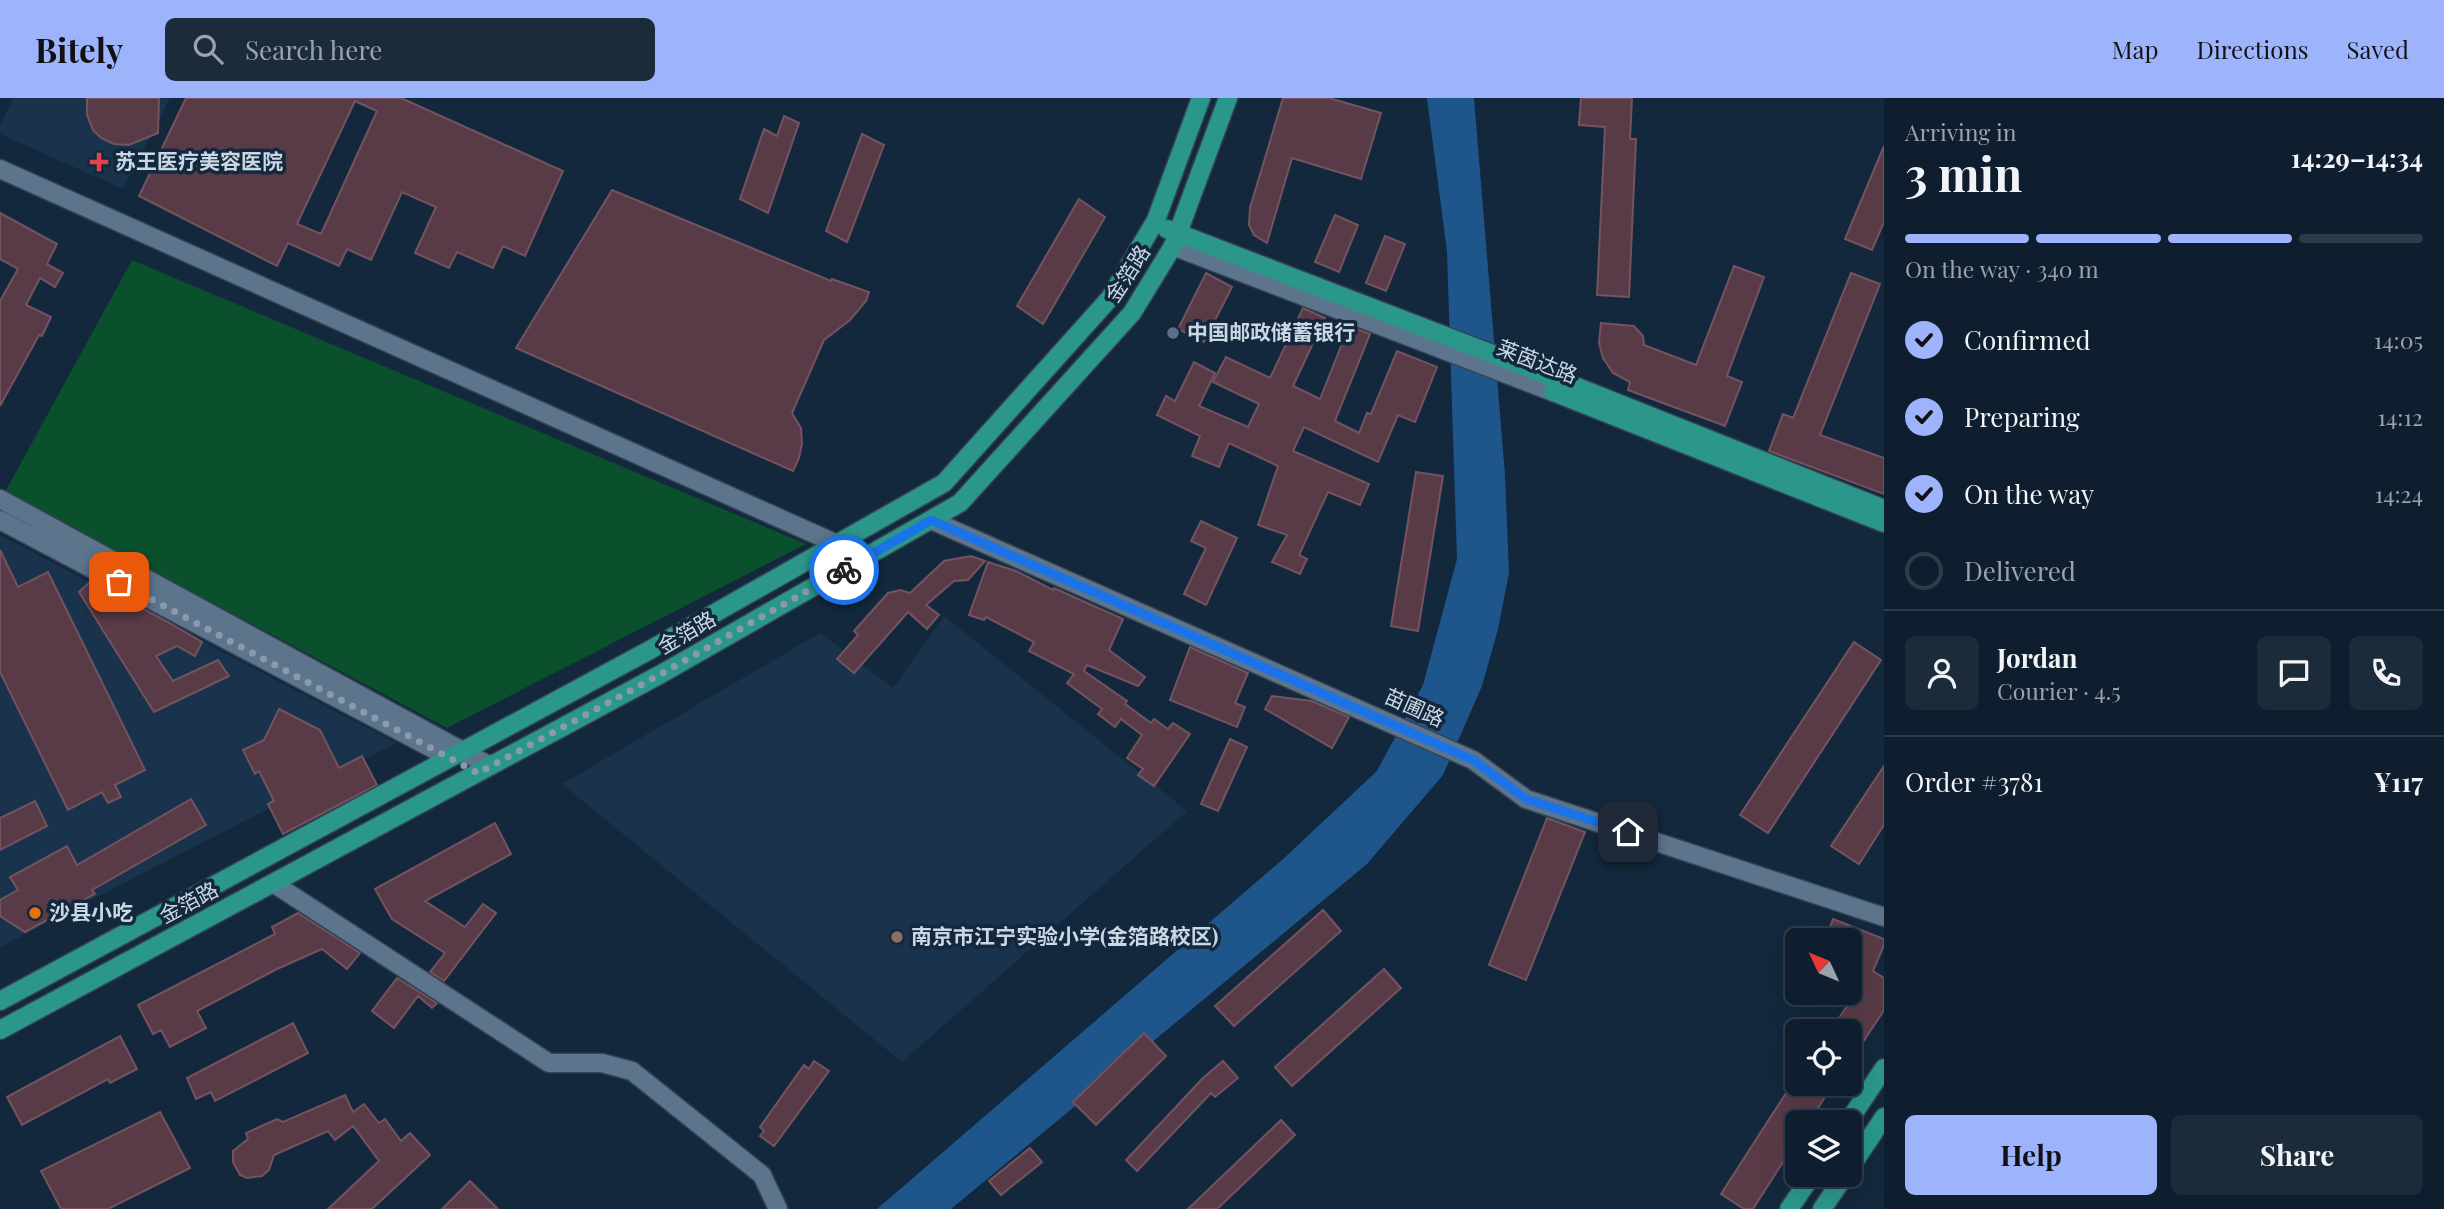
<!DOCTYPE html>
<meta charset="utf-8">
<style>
body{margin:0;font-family:"Playfair Display","Noto Sans SC",serif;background:#1c2b3a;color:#f1f3f6;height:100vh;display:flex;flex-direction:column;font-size:26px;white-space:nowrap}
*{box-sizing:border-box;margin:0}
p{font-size:23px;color:#9ba2aa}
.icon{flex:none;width:38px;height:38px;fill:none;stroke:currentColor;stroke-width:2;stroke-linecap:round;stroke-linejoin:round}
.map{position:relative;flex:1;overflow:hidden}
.sheet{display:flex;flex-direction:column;background:#0e1e2e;width:560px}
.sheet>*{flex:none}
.needle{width:46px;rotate:314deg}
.fabs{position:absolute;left:1785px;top:830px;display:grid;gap:14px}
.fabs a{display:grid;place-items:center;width:77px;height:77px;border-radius:10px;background:#0e1e2e;box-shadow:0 7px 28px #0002,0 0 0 2px #2e3c4a;font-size:35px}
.pin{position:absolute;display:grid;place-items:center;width:60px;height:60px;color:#fff;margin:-30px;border-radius:14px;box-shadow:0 4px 10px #0006}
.courier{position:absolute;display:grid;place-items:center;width:70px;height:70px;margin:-35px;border:5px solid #1a73e8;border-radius:50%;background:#fff;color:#222;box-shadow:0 2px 9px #0007}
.summary em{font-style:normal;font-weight:700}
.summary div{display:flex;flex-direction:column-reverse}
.summary{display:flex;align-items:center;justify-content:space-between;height:119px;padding:0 21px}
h1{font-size:46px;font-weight:700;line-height:52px}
.bar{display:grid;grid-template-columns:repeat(4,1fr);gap:10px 7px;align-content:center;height:84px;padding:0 21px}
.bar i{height:9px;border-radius:5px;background:#2e3c4a}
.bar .on{background:#9db4fd}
.bar p{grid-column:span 4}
.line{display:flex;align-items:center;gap:18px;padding:0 21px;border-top:2px solid #2e3c4a}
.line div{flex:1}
.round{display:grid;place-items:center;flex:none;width:74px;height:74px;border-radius:10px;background:#1c2b3a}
ol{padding:0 21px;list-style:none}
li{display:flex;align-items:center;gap:21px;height:77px}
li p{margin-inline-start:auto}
li .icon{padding:7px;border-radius:50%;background:#9db4fd;color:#111;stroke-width:4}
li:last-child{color:#9ba2aa}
li i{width:38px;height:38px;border:4px solid #2e3c4a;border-radius:50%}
.action{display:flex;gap:14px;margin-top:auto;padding:14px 21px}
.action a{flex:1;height:80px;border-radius:10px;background:#9db4fd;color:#111;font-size:28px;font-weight:700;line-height:80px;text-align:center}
.action a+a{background:#1c2b3a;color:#f1f3f6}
header{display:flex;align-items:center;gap:42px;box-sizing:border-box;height:98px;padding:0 35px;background:#9db4fd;color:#111}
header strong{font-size:33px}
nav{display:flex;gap:38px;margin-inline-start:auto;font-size:24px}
.search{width:490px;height:63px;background:#1c2b3a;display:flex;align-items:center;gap:18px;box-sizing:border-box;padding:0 24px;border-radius:10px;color:#9ba2aa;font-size:26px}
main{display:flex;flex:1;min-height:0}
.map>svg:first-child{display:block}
.built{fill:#19334c}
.green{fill:#0a502d}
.water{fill:#1e558a}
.building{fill:#593b47;stroke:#745360;stroke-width:2;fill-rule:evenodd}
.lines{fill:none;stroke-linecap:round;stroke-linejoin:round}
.minor-casing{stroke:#354455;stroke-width:21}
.major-casing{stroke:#354455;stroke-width:21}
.minor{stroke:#5c748c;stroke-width:18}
.major{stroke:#2b978b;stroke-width:18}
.done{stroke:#8a9aaa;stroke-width:7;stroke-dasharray:0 12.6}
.route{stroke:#1a73e8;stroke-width:9}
.health-dot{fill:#e0444e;stroke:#13283d;stroke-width:2.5}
.service-dot{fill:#5c6f8a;stroke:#13283d;stroke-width:2.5}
.food-dot{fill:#e8710a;stroke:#13283d;stroke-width:2.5}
.education-dot{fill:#8d6e63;stroke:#13283d;stroke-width:2.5}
.labels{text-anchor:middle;stroke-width:7;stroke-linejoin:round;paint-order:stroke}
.poi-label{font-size:21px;font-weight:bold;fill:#cad7e4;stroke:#13283d;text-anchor:start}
.street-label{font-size:21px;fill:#cad7e4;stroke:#13283d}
</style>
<header>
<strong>Bitely</strong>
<div class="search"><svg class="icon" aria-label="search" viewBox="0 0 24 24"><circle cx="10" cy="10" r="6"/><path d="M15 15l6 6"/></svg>Search here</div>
<nav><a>Map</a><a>Directions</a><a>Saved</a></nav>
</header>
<main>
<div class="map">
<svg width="1884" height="1111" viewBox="0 0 1884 1111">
<rect width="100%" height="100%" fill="#13283d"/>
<g class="built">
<path d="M13,0H170L123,91L0,36V28Z"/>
<path d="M0,437L396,645L0,849Z"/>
<path d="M944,518L1187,713L902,964L562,686L820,535L893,590Z"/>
</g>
<path class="green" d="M132,162L806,446L447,630L5,394Z"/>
<path class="water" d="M1427,0H1474L1505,377L1509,475L1498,531L1482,588L1443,677L1367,766L951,1111H877L1282,762L1377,673L1423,587L1457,461L1447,154Z"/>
<g class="building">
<path d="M87,0H159L158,35L129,47L114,46L101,40L93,32L87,17Z"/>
<path d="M186,0H401L563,73L525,158L503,148L493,170L457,154L449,170L415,155L436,109L402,94L371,162L347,151L339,168L288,145L277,168L139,98ZM355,3L377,13L321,136L297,126Z"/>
<path d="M1283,0H1329L1381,15L1361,81L1292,60L1267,145L1254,137L1249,127L1250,110Z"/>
<path d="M1581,0H1632L1630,41H1636L1629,199L1597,197L1605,29L1579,27Z"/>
<path d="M784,18L799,25L768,115L740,101L764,31L777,38Z"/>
<path d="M862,36L884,47L847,144L826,133Z"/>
<path d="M1884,48V124L1872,152L1845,141Z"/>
<path d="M612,92L831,183L832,181L869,194L866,203L850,222L824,242L792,315L801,330L802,346L799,360L793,373L516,250Z"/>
<path d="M1079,101L1105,119L1043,226L1017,208Z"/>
<path d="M0,115L57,146L47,166L63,175L55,189L40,180L26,207L51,219L42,238L39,237L0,308V203L18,171L0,161Z"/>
<path d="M1335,117L1358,127L1339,174L1315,164Z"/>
<path d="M1385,138L1405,146L1386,193L1366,185Z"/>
<path d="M1734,168L1764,179L1727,278L1742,284L1725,328L1628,292L1630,284L1613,275L1603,260L1599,245L1601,225L1634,228L1643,238L1644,247L1696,267Z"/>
<path d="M1206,175L1232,189L1204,244L1178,231Z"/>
<path d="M1851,175L1880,186L1820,337L1884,360V396L1769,353L1783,316L1793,320Z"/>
<path d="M1303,210L1325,220L1293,288L1320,301L1349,228L1370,236L1335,323L1359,335L1367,315L1371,316L1397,253L1437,269L1415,324L1398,317L1378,364L1304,329L1293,353L1369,386L1360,407L1328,394L1299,457L1307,461L1300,476L1272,464L1287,437L1258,427L1278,368L1229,345L1219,369L1192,358L1200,338L1157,317L1166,298L1175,303L1194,264L1215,275L1199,308L1248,329L1259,306L1213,284L1226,259L1270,280Z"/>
<path d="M1416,374L1443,378L1418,533L1391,528Z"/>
<path d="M1201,423L1237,440L1206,507L1184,496L1206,450L1191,443Z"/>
<path d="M0,452L18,489L48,474L145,672L115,687L121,699L108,705L102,694L68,712L0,574Z"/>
<path d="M971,458L985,463L968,482L954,483L926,507L939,517L927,531L908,514L854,575L837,561L858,537L854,533L888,495L900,492L910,495L944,463Z"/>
<path d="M988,464L1016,473L1053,492L1054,490L1123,521L1109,552L1145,579L1138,588L1087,567L1084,573L1127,603L1125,606L1151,625L1154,621L1168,631L1173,625L1190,636L1154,688L1138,677L1143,671L1127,660L1142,637L1121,621L1115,629L1098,616L1102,611L1067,585L1074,576L1029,553L1034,544L986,519L984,522L969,517Z"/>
<path d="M91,483L168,524L202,544L195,558L177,548L156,558L173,583L218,562L229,578L154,614L79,494Z"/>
<path d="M1854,544L1881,562L1768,735L1740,717Z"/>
<path d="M1190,549L1248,575L1235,605L1245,609L1237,629L1170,602Z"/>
<path d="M1272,598L1312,603L1349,619L1332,650L1265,611Z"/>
<path d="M279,611L320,632L339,670L362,658L377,687L283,736L268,706L274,703L259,673L255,676L243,652L264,642Z"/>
<path d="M1230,641L1247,649L1218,713L1201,706Z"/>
<path d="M1884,668V727L1859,766L1831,748Z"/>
<path d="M191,701L206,727L92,792L95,796L25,834L0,818V802L18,792L10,779L67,748L77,767Z"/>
<path d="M35,703L47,728L0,752V720Z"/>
<path d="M1547,720L1585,734L1526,882L1489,867Z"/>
<path d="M495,725L511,756L425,803L465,829L483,806L496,815L444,883L430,874L445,855L392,821L375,791Z"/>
<path d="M1323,812L1341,833L1234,928L1215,908Z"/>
<path d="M298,815L360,855L347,871L322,851L277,871L197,913L206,930L170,949L161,932L153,936L138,907L275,836L272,829Z"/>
<path d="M1833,821L1884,841V847L1873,873L1884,880V912L1850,964V933H1830L1850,904V842H1825Z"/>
<path d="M1384,871L1401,890L1292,988L1275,969Z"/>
<path d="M397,880L437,905L432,910L418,898L394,930L372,913Z"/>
<path d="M293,925L308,955L215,1003L211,994L196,1001L187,980Z"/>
<path d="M1144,935L1166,958L1096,1027L1073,1004Z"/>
<path d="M120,938L137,971L110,985L108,981L22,1027L7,999Z"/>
<path d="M814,963L829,973L774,1048L760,1038L764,1033L760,1029L804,967L809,971Z"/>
<path d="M1223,963L1238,980L1215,999L1211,995L1137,1073L1126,1062L1203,980Z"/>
<path d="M1797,978V985H1834L1809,1024H1797V1042L1753,1111H1744L1721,1096Z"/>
<path d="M345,997L353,1014L364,1006L379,1025L385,1021L401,1043L410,1035L430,1057L372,1111H328L379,1063L353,1028L335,1042L328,1033L274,1057L269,1072L262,1078L247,1080L240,1077L233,1064V1053L248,1041L246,1035L277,1021L283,1024Z"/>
<path d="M160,1014L190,1070L108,1111H61L41,1073Z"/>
<path d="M1281,1022L1295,1037L1217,1111H1188Z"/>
<path d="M1030,1050L1042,1064L1001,1097L989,1083Z"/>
<path d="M470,1083L498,1111H442Z"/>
</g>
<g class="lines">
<g class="minor-casing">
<g id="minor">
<path d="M0,71L837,446"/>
<path d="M1173,148L1553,294"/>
<path d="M0,401L490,668"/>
<path d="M0,422L439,654"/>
<path d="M931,422L1473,662L1526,701L1884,819"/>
<path d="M273,785L549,965H602L632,973L762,1077L778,1111"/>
</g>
</g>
<g class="major-casing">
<g id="major">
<path d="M1167,131L1547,277L1884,411"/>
<path d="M1553,294L1884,425"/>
<path d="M0,903L648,553L944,385L1110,200L1156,122L1201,0"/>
<path d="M0,932L661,576L960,405L1132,215L1173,148L1228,0"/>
<path d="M1848,1024L1884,970"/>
<path d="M1850,1070L1884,1019"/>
<path d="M1789,1111L1813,1076"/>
<path d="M1822,1111L1846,1076"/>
</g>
</g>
<use href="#minor" class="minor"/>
<use href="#major" class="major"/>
</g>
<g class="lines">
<path class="done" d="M119,484L478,675L661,576L844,472"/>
<path class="route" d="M844,472L931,422L1473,662L1526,701L1628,734"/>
</g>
<path class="health-dot" d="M95.5 53.5h7v7h7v7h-7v7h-7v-7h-7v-7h7z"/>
<circle class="service-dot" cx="1173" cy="235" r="7"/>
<circle class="food-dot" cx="35" cy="815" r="7"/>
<circle class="education-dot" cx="897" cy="839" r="7"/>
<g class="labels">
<g class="poi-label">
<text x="115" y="71">苏王医疗美容医院</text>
<text x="1187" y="242">中国邮政储蓄银行</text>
<text x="49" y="822">沙县小吃</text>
<text x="911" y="846">南京市江宁实验小学(金箔路校区)</text>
</g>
<g class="street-label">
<text transform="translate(1128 176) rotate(-57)" y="7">金箔路</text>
<text transform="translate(1537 264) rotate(21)" y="7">莱茵达路</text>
<text transform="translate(687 535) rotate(-30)" y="7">金箔路</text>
<text transform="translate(1414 610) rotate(24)" y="7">苗圃路</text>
<text transform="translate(189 805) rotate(-28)" y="7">金箔路</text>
</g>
</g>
</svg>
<div class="fabs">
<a><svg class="needle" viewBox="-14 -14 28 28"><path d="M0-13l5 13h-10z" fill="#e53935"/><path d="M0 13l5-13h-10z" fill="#9ba2aa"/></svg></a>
<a><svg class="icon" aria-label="locate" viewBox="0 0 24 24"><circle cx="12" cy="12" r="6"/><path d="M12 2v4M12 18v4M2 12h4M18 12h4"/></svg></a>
<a><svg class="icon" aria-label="layers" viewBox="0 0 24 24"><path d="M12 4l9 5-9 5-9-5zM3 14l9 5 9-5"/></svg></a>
</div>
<div class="pin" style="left:119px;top:484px;background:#ea580c"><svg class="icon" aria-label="bag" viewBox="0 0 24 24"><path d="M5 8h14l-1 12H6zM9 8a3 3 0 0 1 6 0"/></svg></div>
<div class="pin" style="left:1628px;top:734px;background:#1f2937"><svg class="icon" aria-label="home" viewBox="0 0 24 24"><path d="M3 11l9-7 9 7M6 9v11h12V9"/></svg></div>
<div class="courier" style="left:844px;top:472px"><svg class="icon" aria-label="bike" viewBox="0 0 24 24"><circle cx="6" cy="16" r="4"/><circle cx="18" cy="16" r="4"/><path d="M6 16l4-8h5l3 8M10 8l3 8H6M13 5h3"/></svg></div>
</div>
<section class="sheet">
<div class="summary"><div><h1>3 min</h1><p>Arriving in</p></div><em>14:29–14:34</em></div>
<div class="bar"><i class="on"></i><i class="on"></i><i class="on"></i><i></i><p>On the way · 340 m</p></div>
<ol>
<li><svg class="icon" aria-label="check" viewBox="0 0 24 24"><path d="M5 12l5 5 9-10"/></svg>Confirmed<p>14:05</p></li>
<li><svg class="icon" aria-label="check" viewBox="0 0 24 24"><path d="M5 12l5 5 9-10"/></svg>Preparing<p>14:12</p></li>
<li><svg class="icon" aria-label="check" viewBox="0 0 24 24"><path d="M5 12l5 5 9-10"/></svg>On the way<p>14:24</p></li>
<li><i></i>Delivered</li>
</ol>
<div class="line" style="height:126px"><a class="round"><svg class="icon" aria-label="person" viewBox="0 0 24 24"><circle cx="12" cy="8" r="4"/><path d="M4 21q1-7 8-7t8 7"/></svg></a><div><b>Jordan</b><p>Courier · 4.5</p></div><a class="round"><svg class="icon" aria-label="chat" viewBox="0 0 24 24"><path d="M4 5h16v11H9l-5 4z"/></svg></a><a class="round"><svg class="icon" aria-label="phone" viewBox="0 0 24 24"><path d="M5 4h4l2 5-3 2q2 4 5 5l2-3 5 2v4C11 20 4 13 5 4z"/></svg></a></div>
<div class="line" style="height:91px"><div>Order #3781</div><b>¥117</b></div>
<div class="action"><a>Help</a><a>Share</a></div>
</section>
</main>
